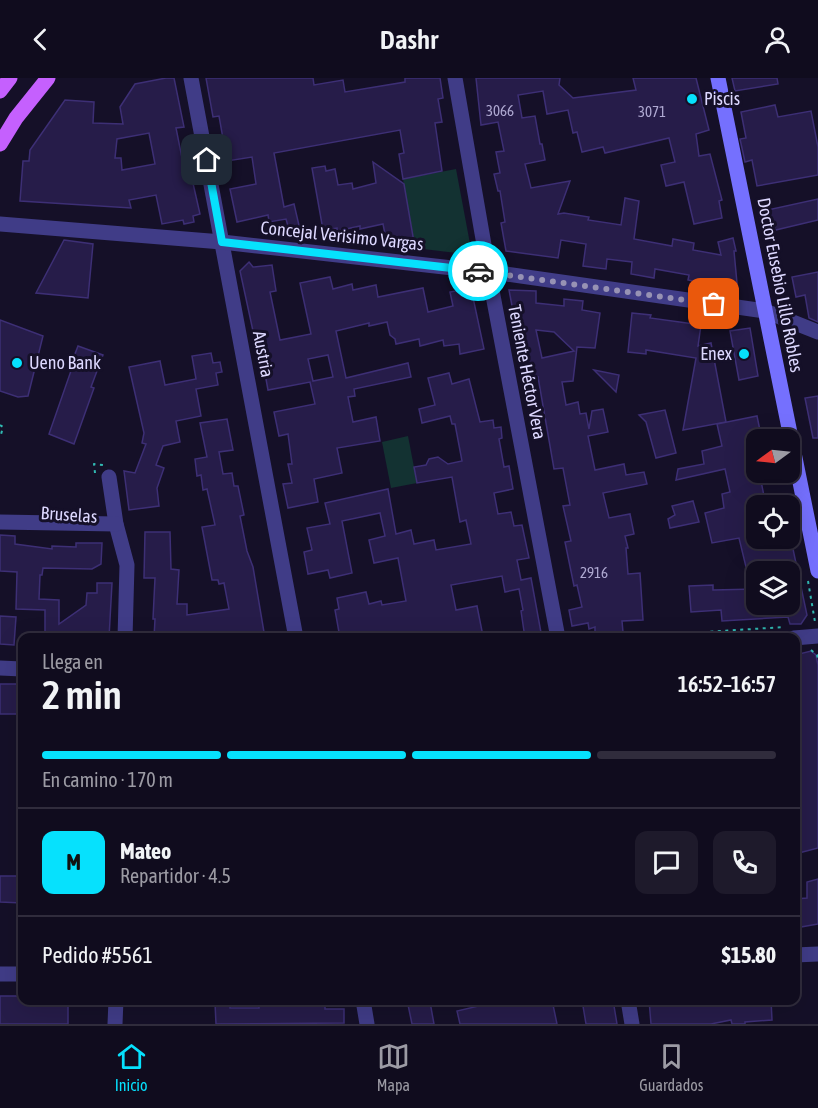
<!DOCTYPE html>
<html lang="es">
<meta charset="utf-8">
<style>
body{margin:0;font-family:"Asap Condensed",sans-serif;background:#1e1a2b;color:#f1f3f6;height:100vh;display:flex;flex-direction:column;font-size:22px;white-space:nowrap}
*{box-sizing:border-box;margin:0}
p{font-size:20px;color:#9c9ba4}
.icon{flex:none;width:33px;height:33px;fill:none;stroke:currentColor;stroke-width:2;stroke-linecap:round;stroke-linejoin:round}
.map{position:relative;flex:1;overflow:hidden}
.panel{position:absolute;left:18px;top:555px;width:782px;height:372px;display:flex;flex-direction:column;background:#100c1e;border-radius:12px;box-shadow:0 6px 24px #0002,0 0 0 2px #302c3c}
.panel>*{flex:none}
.needle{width:39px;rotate:255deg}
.controls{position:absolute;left:746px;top:351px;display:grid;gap:12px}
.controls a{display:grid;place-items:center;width:54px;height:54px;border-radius:12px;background:#100c1e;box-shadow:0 6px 24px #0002,0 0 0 2px #302c3c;font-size:30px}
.pin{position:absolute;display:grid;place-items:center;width:51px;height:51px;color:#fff;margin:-26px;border-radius:12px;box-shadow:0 3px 9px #0006}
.courier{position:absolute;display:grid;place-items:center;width:60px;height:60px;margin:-30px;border:4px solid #06e1fd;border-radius:50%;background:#fff;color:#222;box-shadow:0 2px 8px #0007}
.headline em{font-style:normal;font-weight:600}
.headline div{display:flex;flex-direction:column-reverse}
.headline{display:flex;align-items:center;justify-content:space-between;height:102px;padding:0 24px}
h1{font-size:39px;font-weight:600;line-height:45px}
.bar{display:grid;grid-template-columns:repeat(4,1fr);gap:9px 6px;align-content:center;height:72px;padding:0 24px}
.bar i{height:8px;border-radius:4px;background:#302c3c}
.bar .on{background:#06e1fd}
.bar p{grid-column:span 4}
.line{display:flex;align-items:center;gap:15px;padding:0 24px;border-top:2px solid #302c3c}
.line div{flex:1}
.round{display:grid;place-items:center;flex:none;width:63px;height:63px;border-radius:12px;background:#1e1a2b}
header{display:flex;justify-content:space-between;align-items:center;height:78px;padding:0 24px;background:#100c1e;font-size:27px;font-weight:600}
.tab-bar{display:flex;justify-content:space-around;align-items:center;height:84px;border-top:2px solid #302c3c;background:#100c1e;font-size:16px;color:#9c9ba4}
.tab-bar a{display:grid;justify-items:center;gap:3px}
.tab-bar .on{color:#06e1fd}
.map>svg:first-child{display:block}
.green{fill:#133232}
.building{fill:#261c49;stroke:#3d2f75;stroke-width:1.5;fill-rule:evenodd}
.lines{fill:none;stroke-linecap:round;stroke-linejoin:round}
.path{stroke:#31bab3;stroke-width:2;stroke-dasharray:3 4.5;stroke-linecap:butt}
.minor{stroke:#403c87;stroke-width:15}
.tertiary{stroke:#403c87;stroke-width:15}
.secondary{stroke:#7570fe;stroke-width:15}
.primary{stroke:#c560fe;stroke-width:15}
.done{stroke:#9792b4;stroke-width:6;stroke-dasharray:0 10.8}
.route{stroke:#06e1fd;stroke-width:8}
.poi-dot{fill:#06e1fd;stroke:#151028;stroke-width:2}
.labels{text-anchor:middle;stroke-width:6;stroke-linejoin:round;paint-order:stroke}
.number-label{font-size:15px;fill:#afa9d2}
.poi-label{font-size:18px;fill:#ddd8ff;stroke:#151028;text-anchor:start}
.street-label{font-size:18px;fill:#ddd8ff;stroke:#151028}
</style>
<header><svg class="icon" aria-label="back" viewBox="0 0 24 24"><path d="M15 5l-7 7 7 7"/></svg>Dashr<svg class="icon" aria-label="person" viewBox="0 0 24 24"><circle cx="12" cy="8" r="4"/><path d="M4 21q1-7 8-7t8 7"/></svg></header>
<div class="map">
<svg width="818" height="946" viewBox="0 0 818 946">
<rect width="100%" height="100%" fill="#151028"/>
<g class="green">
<path d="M456,91L471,171L465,176L415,170L403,101Z"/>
<path d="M408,358L417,405L391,410L382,364Z"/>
</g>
<g class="building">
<path d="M166,0H174L184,49L176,50L182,80L187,79L200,136L193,138L194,144L184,146L183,142L162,146L156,117L129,122L131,130L20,123L23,83H29L30,72L65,22L94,24L93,45L123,46L120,29L135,6ZM149,55L155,86L122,92L121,80H115L117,61Z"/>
<path d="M206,0H313L314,7L343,2L345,14L405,4V0H440L443,20L438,21L442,44L435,45L442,93L403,101L399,76L404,75L400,52L274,75L284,129L294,126L301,156L290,155L286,141L269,144L268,137L237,144L230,111L256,106L252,79L227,83L219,38L213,39Z"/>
<path d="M476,0H560L559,7L573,20L636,12L633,0H696L709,52L696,56L699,78L710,76L722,122L719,123L722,140L694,146L684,104L666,108L661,87L675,84L669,60L605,75L603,69L582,74L577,54L573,55L568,32L547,36L543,13L518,17L522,40L535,38L540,66H542L545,82L525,86L531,110L570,103L558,136L564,135L589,139L588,142L621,147L625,120L639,123L634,161L672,168L673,161L694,165L693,172L721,177L718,164L733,160L736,173H734L737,205L731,212L688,202L689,197L655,191L654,200L631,196L632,184L607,181L606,191L583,188L586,166L561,162L558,180L506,173L501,145L505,144L500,113H498L494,96L500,95L496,74L504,73L498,44L481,47Z"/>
<path d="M732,0H777L778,6L735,13Z"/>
<path d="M775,27L778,39L811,33L818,69V97L757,108L752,82L745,84L740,61L746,60L741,34Z"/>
<path d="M373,84L404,106L415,170L387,166L383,146L360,151V148L337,153V150L323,152L312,90L325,88L326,93L335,91L338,107L352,105L353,111L376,105Z"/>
<path d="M818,121V142L763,155L759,134Z"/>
<path d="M64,162L93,166L88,220L36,215Z"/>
<path d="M249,184L253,189L272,187L276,213L270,214L280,262L311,256L300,205L330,199L333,211L352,206L353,212L376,207L378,219L423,210L428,234L453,228L450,214L471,210L484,271L460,276L459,266L444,268L443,262L420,268L419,261L396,266L395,261L390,257L387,244L369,248V245L336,253L346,300L408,285L411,299L354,311L355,318L348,319L353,344L376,339L380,363L337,370L342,395L314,401L318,424L288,430L283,406L292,405L288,386H292L288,356L279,358L274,334L315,326L310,304L268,312L264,290H261L240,193ZM328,277L333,299L313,303L308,281Z"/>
<path d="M818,194V244L809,240L805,217L796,219L792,199Z"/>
<path d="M509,212L536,213V225L564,228V221L583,223L582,232L600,235L595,270L577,269L573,303L562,304L566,327L578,324L580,336L586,335L589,351L592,333L603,331L608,354L588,358L595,392L624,386L626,397L644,394L647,406L603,415L609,440L630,436L634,456L625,458L628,470H626L628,496L640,495L643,542L622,543L623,554L595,557V549L589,551L588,545L572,548L569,532L582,529L577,507L574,508L565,464L571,463L563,428L570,427L563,390L554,391L538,299L526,302ZM536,252L554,254L574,273L542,280Z"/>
<path d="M632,235L651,237L650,240L701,247L698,268L711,265L726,344L683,352L696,280L646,272V276L628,274Z"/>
<path d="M0,242L43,258L28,318L18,319L0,313Z"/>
<path d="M750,250L758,298L739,302L730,253Z"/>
<path d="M78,268L103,277L91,309L94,310L74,366L49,356L72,290L70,289Z"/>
<path d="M211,275L213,285L220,284L222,294L216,295L218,307L196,311L201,338L176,343L180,364L163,368L156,387L164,390L157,410L159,428L129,432L124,393L135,395L146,366L142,365L144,355L129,289L160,283L165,307L196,301L192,278Z"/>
<path d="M594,292L619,297L616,314Z"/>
<path d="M449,295L452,306L469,301L480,344L493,342L494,350L501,349L502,360L499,361L504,389L509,388L513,411L494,415L498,436L511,434L514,448L522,447L529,480L517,482L521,502L531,500L542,560H525L521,533L523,532L519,511L505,514L502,498L451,507L456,532L477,528L483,558L466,560L465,556L444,560H413L412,557L397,560H340L335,532L339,531L337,520L366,514L369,526L381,523L382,527L406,523L398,480L374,485L369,462L385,458L380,435L342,443L352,495L330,500L328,492L308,496L304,474L312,472L307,450L330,446L325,425L388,411L396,456L411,452L414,466L434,462L436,472L471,466L466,442L460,444L452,399L417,405L414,389L426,387L429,381L438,379L448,386L462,383L455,346H452L450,338L422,345L419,331L435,327L428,300Z"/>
<path d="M818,318V360H813L805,320Z"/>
<path d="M665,332L676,375L656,380L646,344L639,337Z"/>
<path d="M757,338L762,362H756V394H781V398L761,403L766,428H756V460H788L791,471H793L807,537L801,546H790L788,539L722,543L721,532L691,534L689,508L713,507V512L756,511V526H789V494H752V488L746,489L739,460L712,465L705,435L724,430L722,416L730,414L725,391L676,402L678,391L704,386L702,373L722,368L717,346Z"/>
<path d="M227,341L233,372L219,374L223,396L232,395L234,408H238L244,437L240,438L247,473L253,489L265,560H154L155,541H153L155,500H144L145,454H170L171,491L179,492L177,526H187V537L229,531L224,505L219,506L218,502H212L202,449L215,447L207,411L203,412L201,397L197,398L195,381L207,379L200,345Z"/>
<path d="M693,423L699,444L670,450L668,441L675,437L672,428Z"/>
<path d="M0,457L15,458V466L52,471V468L76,469V465H102L101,486L92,491L43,490L42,497H40L39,521L59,522V546L86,527L87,515H97V505H112L109,560H40L45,556V532L16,531L17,494L0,493Z"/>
<path d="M0,538L16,539L14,567L0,566Z"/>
<path d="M811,573L816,577L818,587V770L795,776V577Z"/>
<rect x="0" y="606" width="21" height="30"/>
<path d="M0,798H22V825L0,824Z"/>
<path d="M818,801V846L795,850V821L807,820V804Z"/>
<path d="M0,918H16L22,920V922H42V925H68V946H0Z"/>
<path d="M273,922L307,923V925L325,924V931H344V945L216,946L215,925L230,924V930H259V926H273Z"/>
<path d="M407,922H417L418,927L430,924L434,946H412Z"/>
<path d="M504,922H552L557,946H460L457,933Z"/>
<path d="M582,922H613L617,946H586Z"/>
<path d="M649,922H771L772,942L745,944V946H732L731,942L711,946H651Z"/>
</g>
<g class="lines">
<g class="path">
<path d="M0,347L3,349L0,360"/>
<path d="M95,395L94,386L103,387"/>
<path d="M808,503L815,544"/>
<path d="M613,560L784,549"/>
<path d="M811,572L817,577L818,581"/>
</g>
<g class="minor">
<path d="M191,0L296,560"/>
<path d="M455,0L491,207L558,560"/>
<path d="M0,146L222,164L506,196L765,233L818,254"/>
<path d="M109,399L116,446L127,487L125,560"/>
<path d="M0,444L116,446"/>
<path d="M795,877L818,876"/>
<path d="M0,896H22"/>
<path d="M363,922L367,946"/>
<path d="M628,922L632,946"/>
<path d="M115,946L116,922"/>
</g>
<g class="tertiary">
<path d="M794,560L818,558"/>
<path d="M0,590L22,591"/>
</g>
<path class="secondary" d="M718,0L818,493"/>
<g class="primary">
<path d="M0,13L10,0"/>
<path d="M0,66L16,40L48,0"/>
</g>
</g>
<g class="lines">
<path class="done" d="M478,193L714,226"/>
<path class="route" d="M207,82L222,164L478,193"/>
</g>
<g class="poi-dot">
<circle cx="692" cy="21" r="6"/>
<circle cx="744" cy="276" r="6"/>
<circle cx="17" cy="285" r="6"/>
</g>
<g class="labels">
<g class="number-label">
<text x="500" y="38">3066</text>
<text x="652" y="39">3071</text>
<text x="594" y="500">2916</text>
</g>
<g class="poi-label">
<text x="704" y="27">Piscis</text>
<text x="732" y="282" text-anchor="end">Enex</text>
<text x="29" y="291">Ueno Bank</text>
</g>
<g class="street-label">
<text transform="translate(342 158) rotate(6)" y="6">Concejal Verisimo Vargas</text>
<text transform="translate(780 207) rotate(79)" y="6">Doctor Eusebio Lillo Robles</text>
<text transform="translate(263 276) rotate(79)" y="6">Austria</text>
<text transform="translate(527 294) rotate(79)" y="6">Teniente Héctor Vera</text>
<text transform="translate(69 437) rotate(4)" y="6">Bruselas</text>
</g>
</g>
</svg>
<div class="controls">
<a><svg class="needle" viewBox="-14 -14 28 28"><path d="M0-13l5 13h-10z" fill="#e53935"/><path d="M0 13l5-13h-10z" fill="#9c9ba4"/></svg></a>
<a><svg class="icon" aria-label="locate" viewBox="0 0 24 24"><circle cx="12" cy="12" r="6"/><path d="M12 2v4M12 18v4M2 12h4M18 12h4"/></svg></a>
<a><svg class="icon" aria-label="layers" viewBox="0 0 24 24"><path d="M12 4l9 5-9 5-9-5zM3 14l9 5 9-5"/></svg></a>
</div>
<div class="pin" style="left:714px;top:226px;background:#ea580c"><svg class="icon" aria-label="bag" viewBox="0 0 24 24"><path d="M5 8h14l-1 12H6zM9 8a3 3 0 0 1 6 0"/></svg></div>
<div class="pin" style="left:207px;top:82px;background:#1f2937"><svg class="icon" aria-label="home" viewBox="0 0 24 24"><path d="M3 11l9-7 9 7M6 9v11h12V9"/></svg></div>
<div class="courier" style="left:478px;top:193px"><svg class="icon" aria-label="car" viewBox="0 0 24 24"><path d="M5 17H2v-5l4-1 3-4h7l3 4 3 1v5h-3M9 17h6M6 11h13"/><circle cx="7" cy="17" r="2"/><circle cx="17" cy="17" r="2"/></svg></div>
<section class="panel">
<div class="headline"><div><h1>2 min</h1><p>Llega en</p></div><em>16:52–16:57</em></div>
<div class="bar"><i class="on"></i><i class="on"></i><i class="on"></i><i></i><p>En camino · 170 m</p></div>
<div class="line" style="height:108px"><b class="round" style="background:#06e1fd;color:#111">M</b><div><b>Mateo</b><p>Repartidor · 4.5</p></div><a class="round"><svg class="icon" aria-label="chat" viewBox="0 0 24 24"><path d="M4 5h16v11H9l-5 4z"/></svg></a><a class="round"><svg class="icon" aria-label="phone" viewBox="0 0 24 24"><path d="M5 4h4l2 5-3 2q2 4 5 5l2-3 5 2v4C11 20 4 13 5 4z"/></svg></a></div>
<div class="line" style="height:78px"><div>Pedido #5561</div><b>$15.80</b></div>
</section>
</div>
<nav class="tab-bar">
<a class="on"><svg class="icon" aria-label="home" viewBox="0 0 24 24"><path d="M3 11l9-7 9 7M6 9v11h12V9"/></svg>Inicio</a>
<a><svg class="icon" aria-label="map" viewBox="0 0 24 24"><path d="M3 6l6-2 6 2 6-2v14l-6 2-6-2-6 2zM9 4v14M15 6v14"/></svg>Mapa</a>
<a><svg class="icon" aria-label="saved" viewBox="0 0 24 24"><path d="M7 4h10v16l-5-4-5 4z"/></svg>Guardados</a>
</nav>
